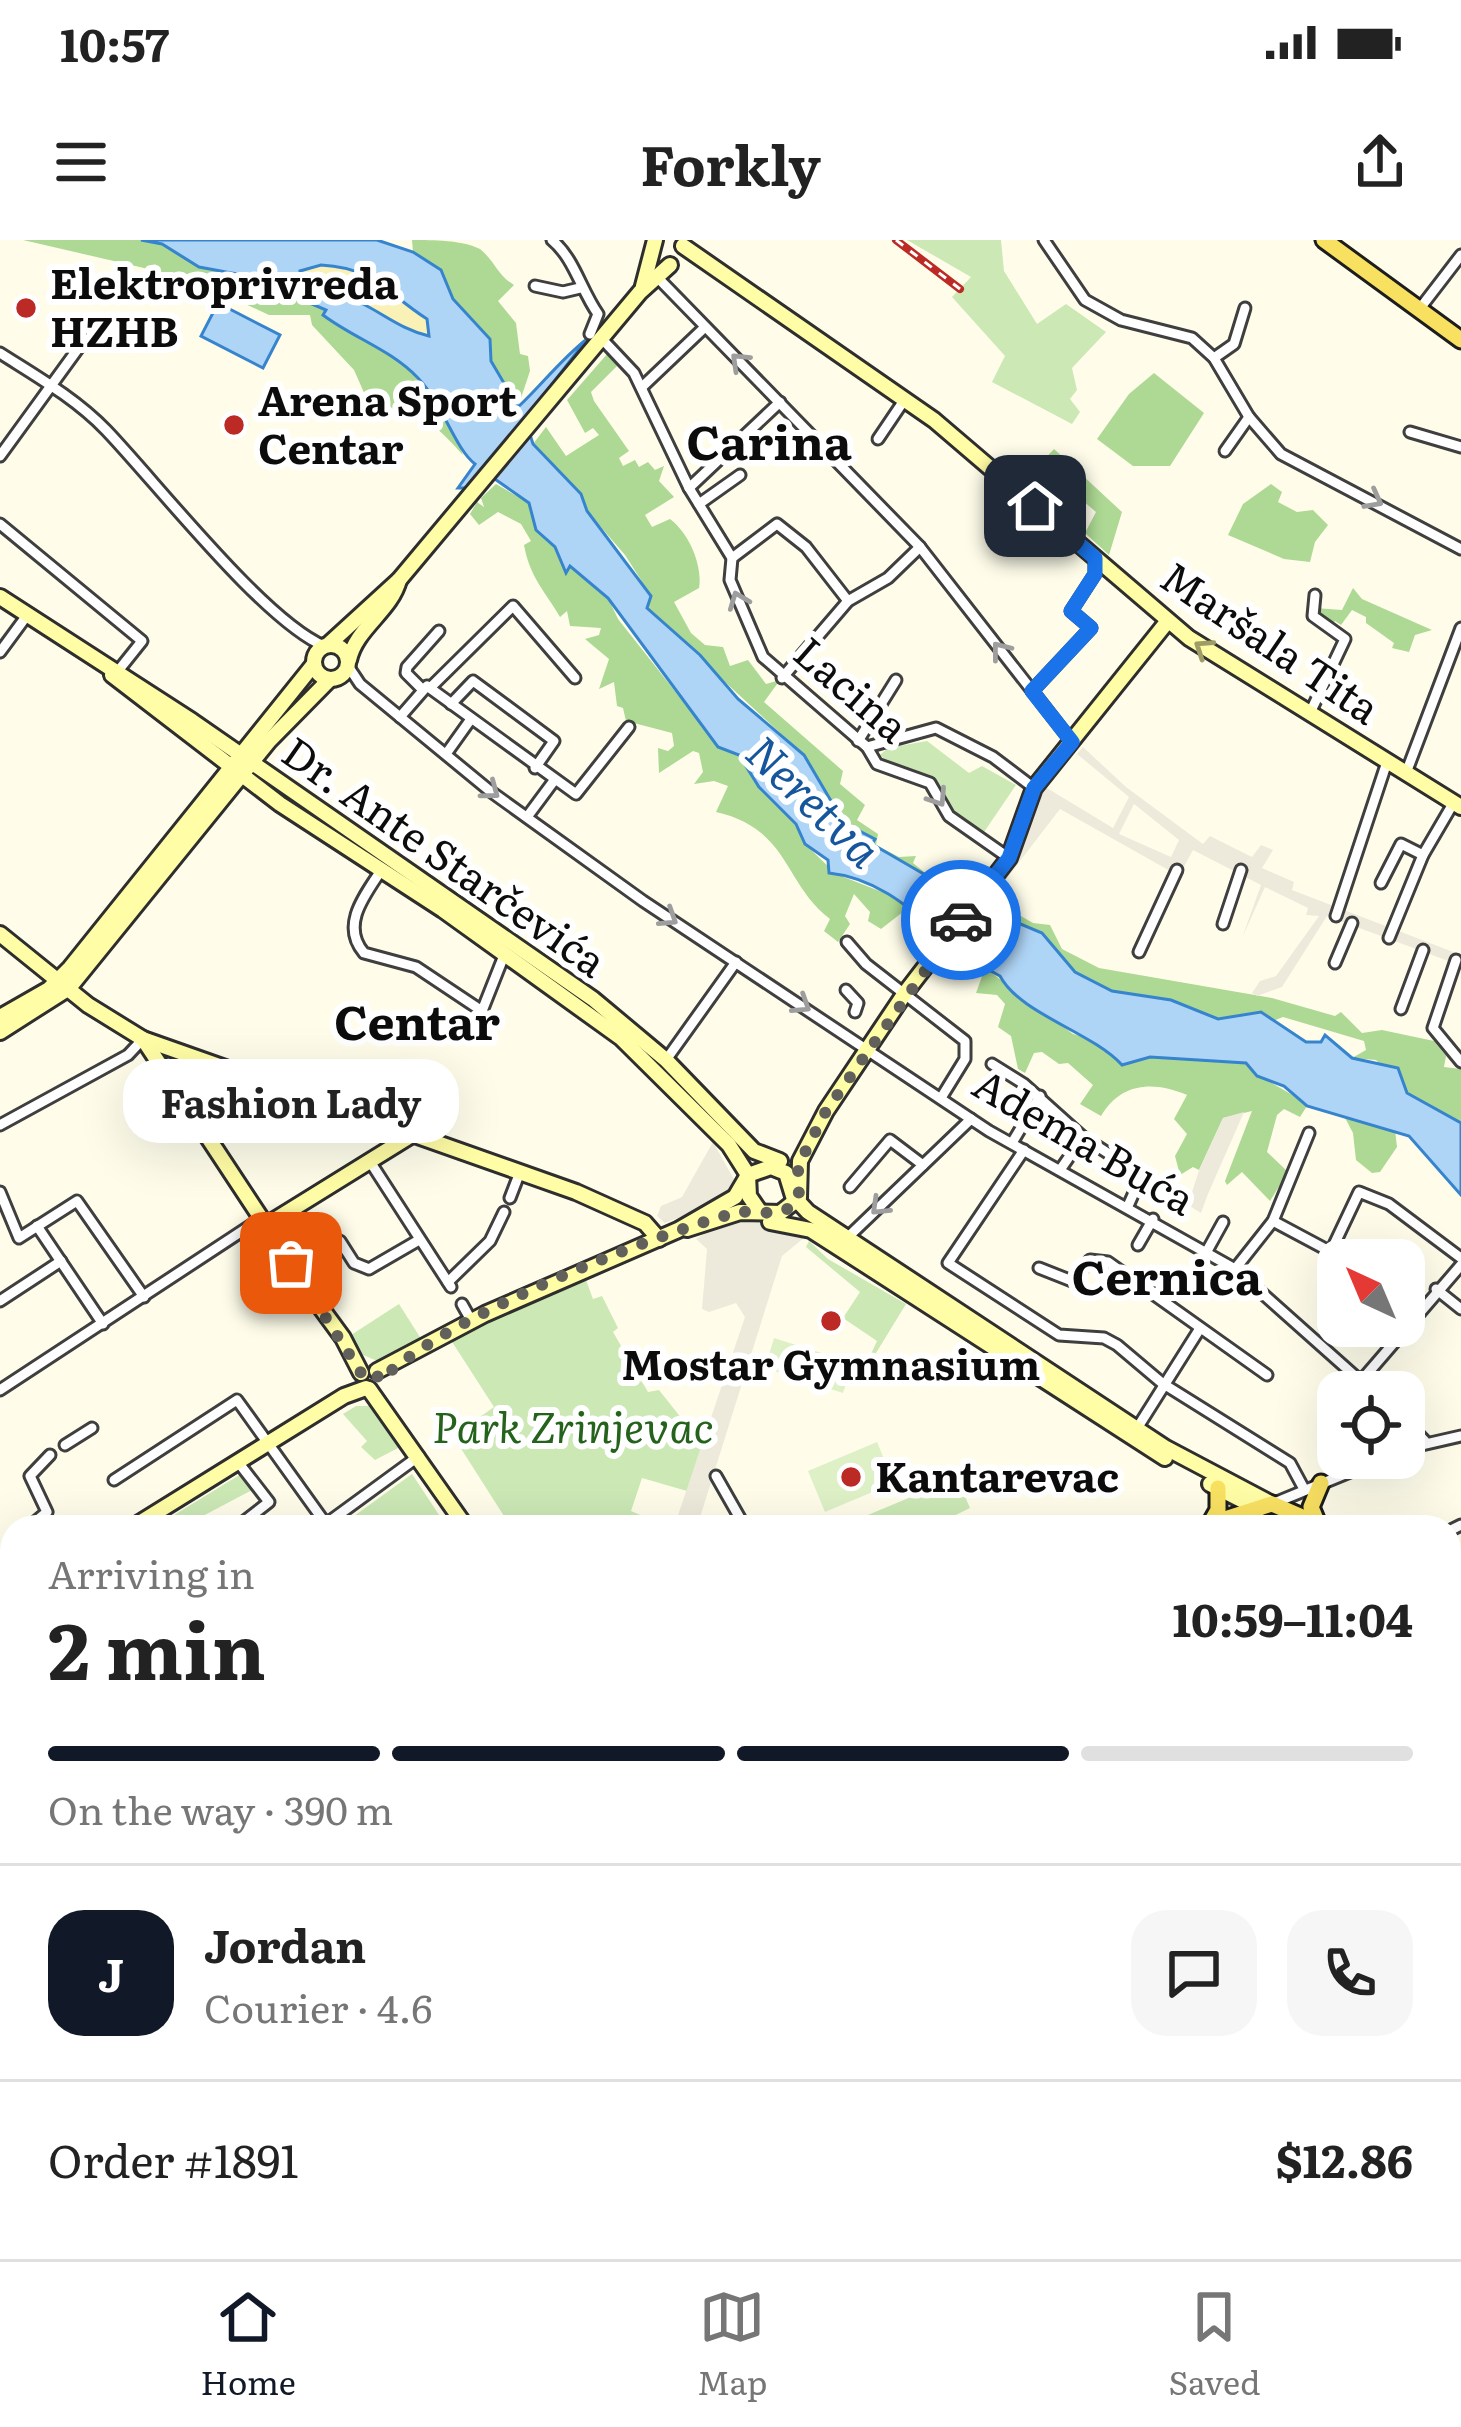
<!DOCTYPE html>
<meta charset="utf-8">
<style>
body{margin:0;font-family:Literata,serif;background:#f6f6f6;color:#222;height:100vh;display:flex;flex-direction:column;font-size:45px;white-space:nowrap}
*{box-sizing:border-box;margin:0}
p{font-size:39px;color:#767676}
.icon{flex:none;width:66px;height:66px;fill:none;stroke:currentColor;stroke-width:2;stroke-linecap:round;stroke-linejoin:round}
.map{position:relative;flex:1;overflow:hidden}
.sheet{position:absolute;left:0px;top:1275px;width:1461px;height:744px;display:flex;flex-direction:column;background:#fff;border-radius:36px 36px 0 0;box-shadow:0 12px 48px #0002}
.sheet>*{flex:none}
.needle{width:78px;rotate:316deg}
.controls{position:absolute;left:1317px;top:999px;display:grid;gap:24px}
.controls a{display:grid;place-items:center;width:108px;height:108px;border-radius:24px;background:#fff;box-shadow:0 12px 48px #0002;font-size:60px}
.pin{position:absolute;display:grid;place-items:center;width:102px;height:102px;color:#fff;margin:-51px;border-radius:24px;box-shadow:0 6px 18px #0006}
.courier{position:absolute;display:grid;place-items:center;width:120px;height:120px;margin:-60px;border:9px solid #1a73e8;border-radius:50%;background:#fff;color:#222;box-shadow:0 3px 15px #0007}
.bubble{position:absolute;height:84px;border-radius:36px;background:#fff;box-shadow:0 12px 48px #0002;font-size:39px;font-weight:700;line-height:84px;text-align:center}
.headline em{font-style:normal;font-weight:700}
.headline div{display:flex;flex-direction:column-reverse}
.headline{display:flex;align-items:center;justify-content:space-between;height:204px;padding:0 48px}
h1{font-size:78px;font-weight:700;line-height:90px}
.bar{display:grid;grid-template-columns:repeat(4,1fr);gap:18px 12px;align-content:center;height:144px;padding:0 48px}
.bar i{height:15px;border-radius:9px;background:#e0e0e0}
.bar .selected{background:#111827}
.bar p{grid-column:span 4}
.line{display:flex;align-items:center;gap:30px;padding:0 48px;border-top:3px solid #e0e0e0}
.line div{flex:1}
.round{display:grid;place-items:center;flex:none;width:126px;height:126px;border-radius:36px;background:#f6f6f6}
.status{display:flex;justify-content:space-between;align-items:center;height:84px;padding:0 60px;background:#fff;direction:ltr}
.status svg{height:33px;fill:currentColor}
header{display:flex;justify-content:space-between;align-items:center;height:156px;padding:0 48px;background:#fff;font-size:54px;font-weight:700}
.tab-bar{display:flex;justify-content:space-around;align-items:center;height:168px;border-top:3px solid #e0e0e0;background:#fff;font-size:33px;color:#767676}
.tab-bar a{display:grid;justify-items:center;gap:6px}
.tab-bar .selected{color:#111827}
.map>svg:first-child{display:block}
.green{fill:#cbe8b5}
.forest{fill:#add994}
.sand{fill:#faf1b7}
.pitch{fill:#def0c6}
.plaza{fill:#edeadb;fill-rule:evenodd}
.water{fill:#afd5f6;stroke:#3684cd;stroke-width:3;fill-rule:evenodd}
.lines{fill:none;stroke-linecap:round;stroke-linejoin:round}
.canal{stroke:#afd5f6;stroke-width:9}
.river{stroke:#afd5f6;stroke-width:16}
.street-casing{stroke:#3f3f3f;stroke-width:15}
.secondary-casing{stroke:#2e2e2e;stroke-width:20}
.primary-casing{stroke:#1d1d1d;stroke-width:21}
.street{stroke:#fff;stroke-width:9}
.secondary{stroke:#fffda5;stroke-width:14}
.primary{stroke:#f8e161;stroke-width:15}
.rail-casing{stroke:#bb2a24;stroke-width:8}
.rail{stroke:#fff;stroke-width:3;stroke-dasharray:9;stroke-linecap:butt}
.oneway{stroke:#9e9e9e}
.oneway2{stroke:#9e9d68}
.done{stroke:#61605a;stroke-width:12;stroke-dasharray:0 21.6}
.route{stroke:#1a73e8;stroke-width:15}
.poi-dot{fill:#bb2a24;stroke:#fff;stroke-width:4.5}
.labels{text-anchor:middle;stroke-width:12;stroke-linejoin:round;paint-order:stroke}
.poi-label{font-size:42px;font-weight:bold;fill:#0c0c0c;stroke:#fff;text-anchor:start}
.street-label{font-size:42px;fill:#0c0c0c;stroke:#fff}
.park-label{font-size:42px;font-style:italic;fill:#25631d;stroke:#fff}
.water-label{font-size:45px;font-style:italic;fill:#16569c;stroke:#fff}
.quarter-label{font-size:48px;font-weight:bold;fill:#0c0c0c;stroke:#fff}
</style>
<div class="status"><b>10:57</b><svg viewBox="0 0 49 12"><path d="M0 12V9h3v3zM5 12V6h3v6zM10 12V3h3v9zM15 12V0h3v12zM26 1h20v11H26zM47 4h2v5h-2z"/></svg></div>
<header><svg class="icon" aria-label="menu" viewBox="0 0 24 24"><path d="M4 6h16M4 12h16M4 18h16"/></svg>Forkly<svg class="icon" aria-label="share" viewBox="0 0 24 24"><path d="M12 15V3M7 8l5-5 5 5M5 13v7h14v-7"/></svg></header>
<div class="map">
<svg width="1461" height="2019" viewBox="0 0 1461 2019">
<rect width="100%" height="100%" fill="#fffdea"/>
<g class="green">
<path d="M907,0H1001L1004,31L1037,84L1066,64L1106,92L1072,128L1077,150L1070,159L1080,172L1072,184L992,142L1005,116L952,57L971,37Z"/>
<path d="M927,501L969,533L982,526L1016,545L982,595C972,588 956,580 949,571C932,549 932,531 898,532L880,515L888,508Z"/>
<path d="M809,1001L828,1019L906,1064L857,1144L877,1101L843,1078L860,1052L806,1007Z"/>
<path d="M583,1032L593,1059L602,1056L618,1088L613,1092L648,1152L659,1150L686,1184L707,1189L687,1251L642,1238L631,1271L669,1287H511L453,1196L494,1167L447,1094Z"/>
<path d="M399,1064L423,1102L380,1122L363,1115L351,1095Z"/>
<path d="M356,1166H371L400,1207L375,1220L361,1207L367,1201L343,1174Z"/>
<path d="M954,1231L970,1268L931,1287H839L911,1257L917,1242Z"/>
<path d="M241,1234L254,1249L182,1287H171L166,1280Z"/>
<path d="M412,1234L447,1287H339Z"/>
</g>
<g class="forest">
<path d="M0,0H141L162,4L199,27L302,46L327,71L324,75C343,90 365,95 383,108C422,135 448,170 463,215C439,189 411,158 373,173L354,130L312,85L310,75H269L213,49L193,52L144,28L23,0Z"/>
<path d="M412,0C434,0 462,0 480,9C495,21 497,35 514,45L498,61L516,83L520,114L528,116L530,131L518,167L491,121L490,98L453,59L441,30L413,12Z"/>
<path d="M608,113L620,123L591,152L594,161L629,211L619,218L623,226L635,220L639,227L648,222L655,230L664,226L659,241L674,257L645,275L652,287L670,279C689,293 703,326 699,348L674,362L691,393L705,405L723,407L730,426L748,420L766,444L780,440L764,462L843,531L840,544L865,565L857,580L878,594L876,605L899,617L916,616L913,623L929,636L871,603L874,599L844,583L804,515L659,381L647,368L641,340L625,315L587,271L581,254L533,204L546,187L566,216L599,195L593,188L585,193L567,160Z"/>
<path d="M1154,133L1204,173L1170,226H1133L1097,199L1129,154Z"/>
<path d="M1054,209L1122,272L1109,315L1085,293L1096,272L1040,224Z"/>
<path d="M496,244L529,263L536,290L555,307L566,332L570,325L608,358L618,379L712,498L743,520L796,584L805,604L836,634L900,659L908,668L881,689L868,681L870,672L854,654L845,676L850,684L838,702L824,691L830,679C783,643 790,589 716,572L728,546L714,541L694,544L703,532L699,513L693,511L659,533L658,508L668,511L674,506L672,493L626,481L623,468L617,466L614,442L599,449L609,419L585,399L599,395L601,388L570,386L567,371L560,377C545,351 530,338 524,305L531,301L521,284L498,272L479,285L470,274L477,262L484,267L481,258Z"/>
<path d="M1271,244L1282,252L1278,262L1297,272L1313,270L1328,285L1315,302L1310,322L1284,319L1228,295L1243,264Z"/>
<path d="M1353,348L1362,359L1432,390L1415,395L1409,412L1392,408L1394,403L1366,383V377L1352,370L1341,385L1335,381L1330,386L1315,376V368L1342,370Z"/>
<path d="M998,663L1033,683L1050,685L1062,709L1099,728L1272,758L1335,776L1341,772L1362,793L1382,790L1434,801L1446,816L1444,827L1461,829V883L1407,853L1376,820L1352,818L1366,810L1364,801L1283,777L1273,781L1261,772L1218,779L1171,760L1112,751L1076,732L1042,693L984,669Z"/>
<path d="M985,728L1073,794L1101,802L1122,825L1150,817L1246,823C1262,842 1288,849 1307,866L1300,877L1284,869L1277,875L1267,912L1288,932L1270,961L1242,932L1227,945L1225,941L1252,871L1223,878L1199,930L1193,927L1180,935L1175,916L1187,894L1174,879L1187,855C1154,841 1121,842 1101,876L1080,864L1093,845L1068,823L1059,824L1042,812L1034,813L1025,833L1018,829L1011,796L998,787L1005,764L997,755L976,753Z"/>
<path d="M1343,874L1395,890L1397,907L1380,932L1372,933L1356,920L1353,893Z"/>
<path d="M1450,1847L1461,1863V2019H1440L1427,2007H1449Z"/>
<path d="M12,1851V2007H60L57,2019H0V1869L7,1870Z"/>
</g>
<path class="sand" d="M321,25C375,28 385,52 427,79L430,96C400,89 383,73 357,61C337,52 318,52 300,38L299,30Z"/>
<g class="pitch">
<path d="M774,1098L853,1123L843,1153L765,1128Z"/>
<path d="M877,1202L894,1243L825,1272L808,1231Z"/>
</g>
<g class="plaza">
<path d="M1083,507L1126,547L1203,604L1210,596L1252,617L1261,605L1273,610L1262,628L1294,642L1292,650L1461,715L1454,743L1445,740L1451,722L1327,676L1282,747L1257,756L1252,753L1260,741L1276,736L1319,676L1306,675L1308,668L1265,647L1242,698L1261,645L1193,610L1179,636L1060,569L994,655L989,652L1025,601L1042,545L1113,588L1129,557L1077,514ZM1134,564L1179,600L1171,617L1119,594Z"/>
<path d="M1244,872L1208,954L1201,973L1188,965L1199,930L1223,878Z"/>
<path d="M713,902L737,945L725,959L665,983L657,976L661,966L682,957Z"/>
<path d="M746,978L805,997L782,1016L697,1287H674L745,1077L736,1063L709,1072L702,1069L707,1009L696,999L723,983Z"/>
</g>
<g class="water">
<path d="M141,0H377L413,12L441,30L453,59L490,99L491,121L518,167C538,149 562,118 587,99L525,179L533,204L581,254L587,271L651,356L647,368L700,415L738,459L804,515L844,583L875,599L872,604L984,669L1042,693L1075,732L1112,751L1171,760L1218,779L1261,772L1306,802H1321L1325,795L1352,818L1398,828L1407,853L1461,883V955L1409,896L1307,866L1284,846L1257,836L1246,823L1150,817L1122,825C1092,792 1020,774 1000,736C941,706 900,640 829,633L828,620L805,604L796,584L759,547L739,515L718,507L608,358L570,326L566,333L555,307L536,290L529,263L482,230L469,248H458L475,224C455,209 443,164 418,138C390,109 355,99 323,75L326,70L307,62L302,46L199,27L162,4ZM321,25C375,28 385,52 427,79L429,96C400,89 383,73 357,61C337,52 318,52 300,38V31Z"/>
<path d="M218,63L280,95L263,128L201,96Z"/>
</g>
<g class="lines">
<path class="canal" d="M1449,1693L1461,1679"/>
<path class="river" d="M1449,1425L1461,1418"/>
<g class="street-casing">
<g id="street">
<path d="M552,0C574,18 581,50 598,74L590,94"/>
<path d="M1044,0L1085,60L1121,80L1192,98L1214,118L1249,177L1281,214L1461,309"/>
<path d="M657,37L920,307L1072,502"/>
<path d="M535,46L563,52L580,48"/>
<path d="M1418,71L1461,15"/>
<path d="M602,99L634,133L689,248L732,318L730,340L763,417L867,507L877,524L930,543L949,576L1009,618"/>
<path d="M0,113C36,136 75,158 106,190C156,242 263,380 324,406"/>
<path d="M1214,118L1234,104L1245,68"/>
<path d="M642,147L704,88"/>
<path d="M1410,192L1461,207"/>
<path d="M878,199L905,159"/>
<path d="M1225,211L1249,177"/>
<path d="M0,216L85,99"/>
<path d="M689,248L780,162"/>
<path d="M699,264L740,235"/>
<path d="M0,284L142,401L118,431"/>
<path d="M732,318L777,284L806,307L848,361"/>
<path d="M0,412L28,374"/>
<path d="M348,426L360,444L490,551L643,661L989,891L1235,1029L1373,1152"/>
<path d="M782,438L848,361L888,338L920,307"/>
<path d="M430,448L513,366L575,438"/>
<path d="M423,450L406,433L407,427L439,391"/>
<path d="M1032,451L1091,388L1071,371L1095,334V318"/>
<path d="M451,464L473,441L554,501L535,528"/>
<path d="M1309,475L1345,399L1313,376L1315,355"/>
<path d="M400,477L427,446L576,554L629,487"/>
<path d="M858,501L896,440"/>
<path d="M867,507L936,488L993,517L1034,548"/>
<path d="M446,514L471,479"/>
<path d="M1406,533L1461,388"/>
<path d="M527,577L553,542"/>
<path d="M382,629C365,655 340,685 364,713L416,727L482,771L505,713"/>
<path d="M1381,643L1401,604L1423,615"/>
<path d="M1336,676L1387,522"/>
<path d="M1223,684L1241,630"/>
<path d="M1389,698L1423,615L1454,562"/>
<path d="M847,702L866,724L965,801V819L941,858"/>
<path d="M1139,712L1177,630"/>
<path d="M1456,720L1433,788L1461,822"/>
<path d="M1335,723L1352,683"/>
<path d="M846,750L858,763L855,772"/>
<path d="M1401,769L1423,710"/>
<path d="M666,820L736,722"/>
<path d="M992,824L1024,844L1083,897"/>
<path d="M0,885L128,815L143,799"/>
<path d="M1012,903L1040,856"/>
<path d="M1024,910L948,1023L1059,1095L1104,1098L1117,1105L1162,1143L1290,1223L1304,1249"/>
<path d="M369,920L451,1047"/>
<path d="M1060,930L1083,897L1137,932L1140,939L1128,966"/>
<path d="M850,947L890,900L923,925"/>
<path d="M0,952L19,998L77,961L144,1057"/>
<path d="M510,958L520,932"/>
<path d="M1273,981L1346,1020"/>
<path d="M37,986L103,1084"/>
<path d="M848,997L971,879"/>
<path d="M340,1001L354,1023L369,1029L419,1000"/>
<path d="M1138,1005L1153,979"/>
<path d="M1332,1009L1359,952L1389,964L1461,1018"/>
<path d="M1207,1011L1223,982"/>
<path d="M1039,1028L1072,1041L1090,1020L1108,1022L1267,1135"/>
<path d="M1235,1029L1273,981L1309,893"/>
<path d="M448,1042L490,1001L504,972"/>
<path d="M1436,1049L1461,1069"/>
<path d="M1404,1054L1423,1067"/>
<path d="M0,1061L61,1021"/>
<path d="M462,1064L471,1080"/>
<path d="M1361,1141L1461,1025"/>
<path d="M0,1150L259,980"/>
<path d="M1404,1179L1425,1201"/>
<path d="M1136,1190L1199,1090"/>
<path d="M65,1205L92,1188"/>
<path d="M1404,1209L1461,1196"/>
<path d="M716,1236L745,1287"/>
<path d="M114,1240L237,1160L326,1284L419,1216"/>
<path d="M1272,1264L1384,1218"/>
<path d="M29,1287L47,1272L30,1236L50,1215"/>
<path d="M237,1287L269,1262L238,1222"/>
<path d="M1449,1291L1461,1285"/>
<path d="M0,1565L12,1555"/>
<path d="M1449,1590L1461,1584"/>
<path d="M0,1595L12,1610"/>
<path d="M6,1710L12,1677"/>
<path d="M1449,1764L1461,1757"/>
<path d="M540,2007L543,2019"/>
<path d="M551,2007H563"/>
<path d="M643,2007L652,2019"/>
<path d="M787,2007L795,2019"/>
<path d="M1061,2007L1067,2019"/>
<path d="M1239,2007L1251,2019"/>
<path d="M978,2019L985,2007"/>
<path d="M1224,2019L1230,2007"/>
</g>
</g>
<g class="secondary-casing">
<g id="secondary">
<path d="M683,6L934,180L1189,398L1461,567"/>
<path d="M643,46L655,0"/>
<path d="M0,357L192,481L593,759L666,820L754,911L780,921"/>
<path d="M329,404L399,340L640,52L670,25"/>
<circle cx="331" cy="422" r="17"/>
<path d="M349,420C356,388 391,371 399,340"/>
<path d="M112,435L280,564L443,670L621,798L729,905L748,935L749,956L758,969"/>
<path d="M0,694L88,765L143,799L261,978"/>
<path d="M0,777L49,749L70,728L314,424"/>
<path d="M0,792L69,748L269,501L330,439"/>
<path d="M143,799L576,952L645,983L659,999"/>
<path d="M187,859L185,841L198,822"/>
<path d="M273,981L415,893"/>
<path d="M770,982L811,990L1165,1218"/>
<path d="M687,989L740,972L780,973L799,958L800,921L826,871L905,753L1009,618L1034,548L1167,382"/>
<path d="M266,993L343,1098L361,1133"/>
<path d="M377,1131L485,1074L678,990L735,957L748,935L771,927L786,933L793,956L808,972L1166,1208L1272,1264"/>
<path d="M369,1149L466,1287"/>
<path d="M1210,1244L1259,1269"/>
<path d="M133,1287L344,1156L366,1148"/>
<path d="M0,1370L12,1363"/>
<path d="M0,1778L12,1775"/>
</g>
</g>
<g class="primary-casing">
<g id="primary">
<path d="M1324,0L1461,100"/>
<path d="M1210,1284L1218,1270V1248"/>
<path d="M1318,1284L1311,1267L1321,1243"/>
<path d="M1200,1287L1272,1264L1325,1287"/>
<path d="M1449,1342L1461,1348"/>
<path d="M0,1478L12,1494"/>
<path d="M0,1497L12,1513"/>
<path d="M380,2007L388,2019"/>
<path d="M434,2019L441,2007"/>
</g>
</g>
<use href="#street" class="street"/>
<use href="#secondary" class="secondary"/>
<use href="#primary" class="primary"/>
<g class="rail-casing">
<path id="rail" d="M896,0L960,49"/>
</g>
<use href="#rail" class="rail"/>
</g>
<defs><path id="oneway-chevron" d="M-2-3.5L2.5 0L-2 3.5" fill="none" stroke-width="1.6" stroke-linecap="round" stroke-linejoin="round" transform="scale(3)"/></defs>
<g class="oneway">
<use href="#oneway-chevron" transform="translate(739 121) rotate(-136)"/>
<use href="#oneway-chevron" transform="translate(1374 260) rotate(28)"/>
<use href="#oneway-chevron" transform="translate(738 360) rotate(-111)"/>
<use href="#oneway-chevron" transform="translate(1000 410) rotate(-128)"/>
<use href="#oneway-chevron" transform="translate(491 551) rotate(37)"/>
<use href="#oneway-chevron" transform="translate(938 558) rotate(57)"/>
<use href="#oneway-chevron" transform="translate(669 678) rotate(33)"/>
<use href="#oneway-chevron" transform="translate(802 765) rotate(33)"/>
<use href="#oneway-chevron" transform="translate(879 967) rotate(136)"/>
</g>
<use class="oneway2" href="#oneway-chevron" transform="translate(1203 408) rotate(-146)"/>
<g class="lines">
<path class="done" d="M291,1023L361,1133L374,1130L380,1141C441,1079 644,998 731,974C751,968 767,976 785,971L799,958L798,926L826,871L961,680"/>
<path class="route" d="M961,680L1009,618L1034,548L1072,502L1032,451L1091,388L1071,371L1095,334V318L1035,266"/>
</g>
<g class="poi-dot">
<circle cx="26" cy="68" r="12"/>
<circle cx="234" cy="185" r="12"/>
<circle cx="831" cy="1081" r="12"/>
<circle cx="851" cy="1237" r="12"/>
</g>
<g class="labels">
<g class="poi-label">
<text x="50" y="59">Elektroprivreda<tspan x="50" dy="48">HZHB</tspan></text>
<text x="258" y="176">Arena Sport<tspan x="258" dy="48">Centar</tspan></text>
<text x="831" y="1140" text-anchor="middle">Mostar Gymnasium</text>
<text x="875" y="1252">Kantarevac</text>
</g>
<g class="street-label">
<text transform="translate(1270 403) rotate(34)" y="15">Maršala Tita</text>
<text transform="translate(851 450) rotate(41)" y="15">Lacina</text>
<text transform="translate(444 617) rotate(35)" y="15">Dr. Ante Starčevića</text>
<text transform="translate(1084 902) rotate(30)" y="15">Adema Buća</text>
</g>
<g class="park-label">
<text x="573" y="1203">Park Zrinjevac</text>
</g>
<g class="water-label">
<text transform="translate(813 562) rotate(44)" y="16">Neretva</text>
</g>
<g class="quarter-label">
<text x="769" y="220">Carina</text>
<text x="417" y="800">Centar</text>
<text x="1167" y="1055">Cernica</text>
</g>
</g>
</svg>
<div class="controls">
<a><svg class="needle" viewBox="-14 -14 28 28"><path d="M0-13l5 13h-10z" fill="#e53935"/><path d="M0 13l5-13h-10z" fill="#767676"/></svg></a>
<a><svg class="icon" aria-label="locate" viewBox="0 0 24 24"><circle cx="12" cy="12" r="6"/><path d="M12 2v4M12 18v4M2 12h4M18 12h4"/></svg></a>
</div>
<div class="pin" style="left:291px;top:1023px;background:#ea580c"><svg class="icon" aria-label="bag" viewBox="0 0 24 24"><path d="M5 8h14l-1 12H6zM9 8a3 3 0 0 1 6 0"/></svg></div>
<div class="pin" style="left:1035px;top:266px;background:#1f2937"><svg class="icon" aria-label="home" viewBox="0 0 24 24"><path d="M3 11l9-7 9 7M6 9v11h12V9"/></svg></div>
<div class="courier" style="left:961px;top:680px"><svg class="icon" aria-label="car" viewBox="0 0 24 24"><path d="M5 17H2v-5l4-1 3-4h7l3 4 3 1v5h-3M9 17h6M6 11h13"/><circle cx="7" cy="17" r="2"/><circle cx="17" cy="17" r="2"/></svg></div>
<div class="bubble" style="left:123px;top:819px;width:336px">Fashion Lady</div>
<section class="sheet">
<div class="headline"><div><h1>2 min</h1><p>Arriving in</p></div><em>10:59–11:04</em></div>
<div class="bar"><i class="selected"></i><i class="selected"></i><i class="selected"></i><i></i><p>On the way · 390 m</p></div>
<div class="line" style="height:216px"><b class="round" style="background:#111827;color:#fff">J</b><div><b>Jordan</b><p>Courier · 4.6</p></div><a class="round"><svg class="icon" aria-label="chat" viewBox="0 0 24 24"><path d="M4 5h16v11H9l-5 4z"/></svg></a><a class="round"><svg class="icon" aria-label="phone" viewBox="0 0 24 24"><path d="M5 4h4l2 5-3 2q2 4 5 5l2-3 5 2v4C11 20 4 13 5 4z"/></svg></a></div>
<div class="line" style="height:156px"><div>Order #1891</div><b>$12.86</b></div>
</section>
</div>
<nav class="tab-bar">
<a class="selected"><svg class="icon" aria-label="home" viewBox="0 0 24 24"><path d="M3 11l9-7 9 7M6 9v11h12V9"/></svg>Home</a>
<a><svg class="icon" aria-label="map" viewBox="0 0 24 24"><path d="M3 6l6-2 6 2 6-2v14l-6 2-6-2-6 2zM9 4v14M15 6v14"/></svg>Map</a>
<a><svg class="icon" aria-label="saved" viewBox="0 0 24 24"><path d="M7 4h10v16l-5-4-5 4z"/></svg>Saved</a>
</nav>
